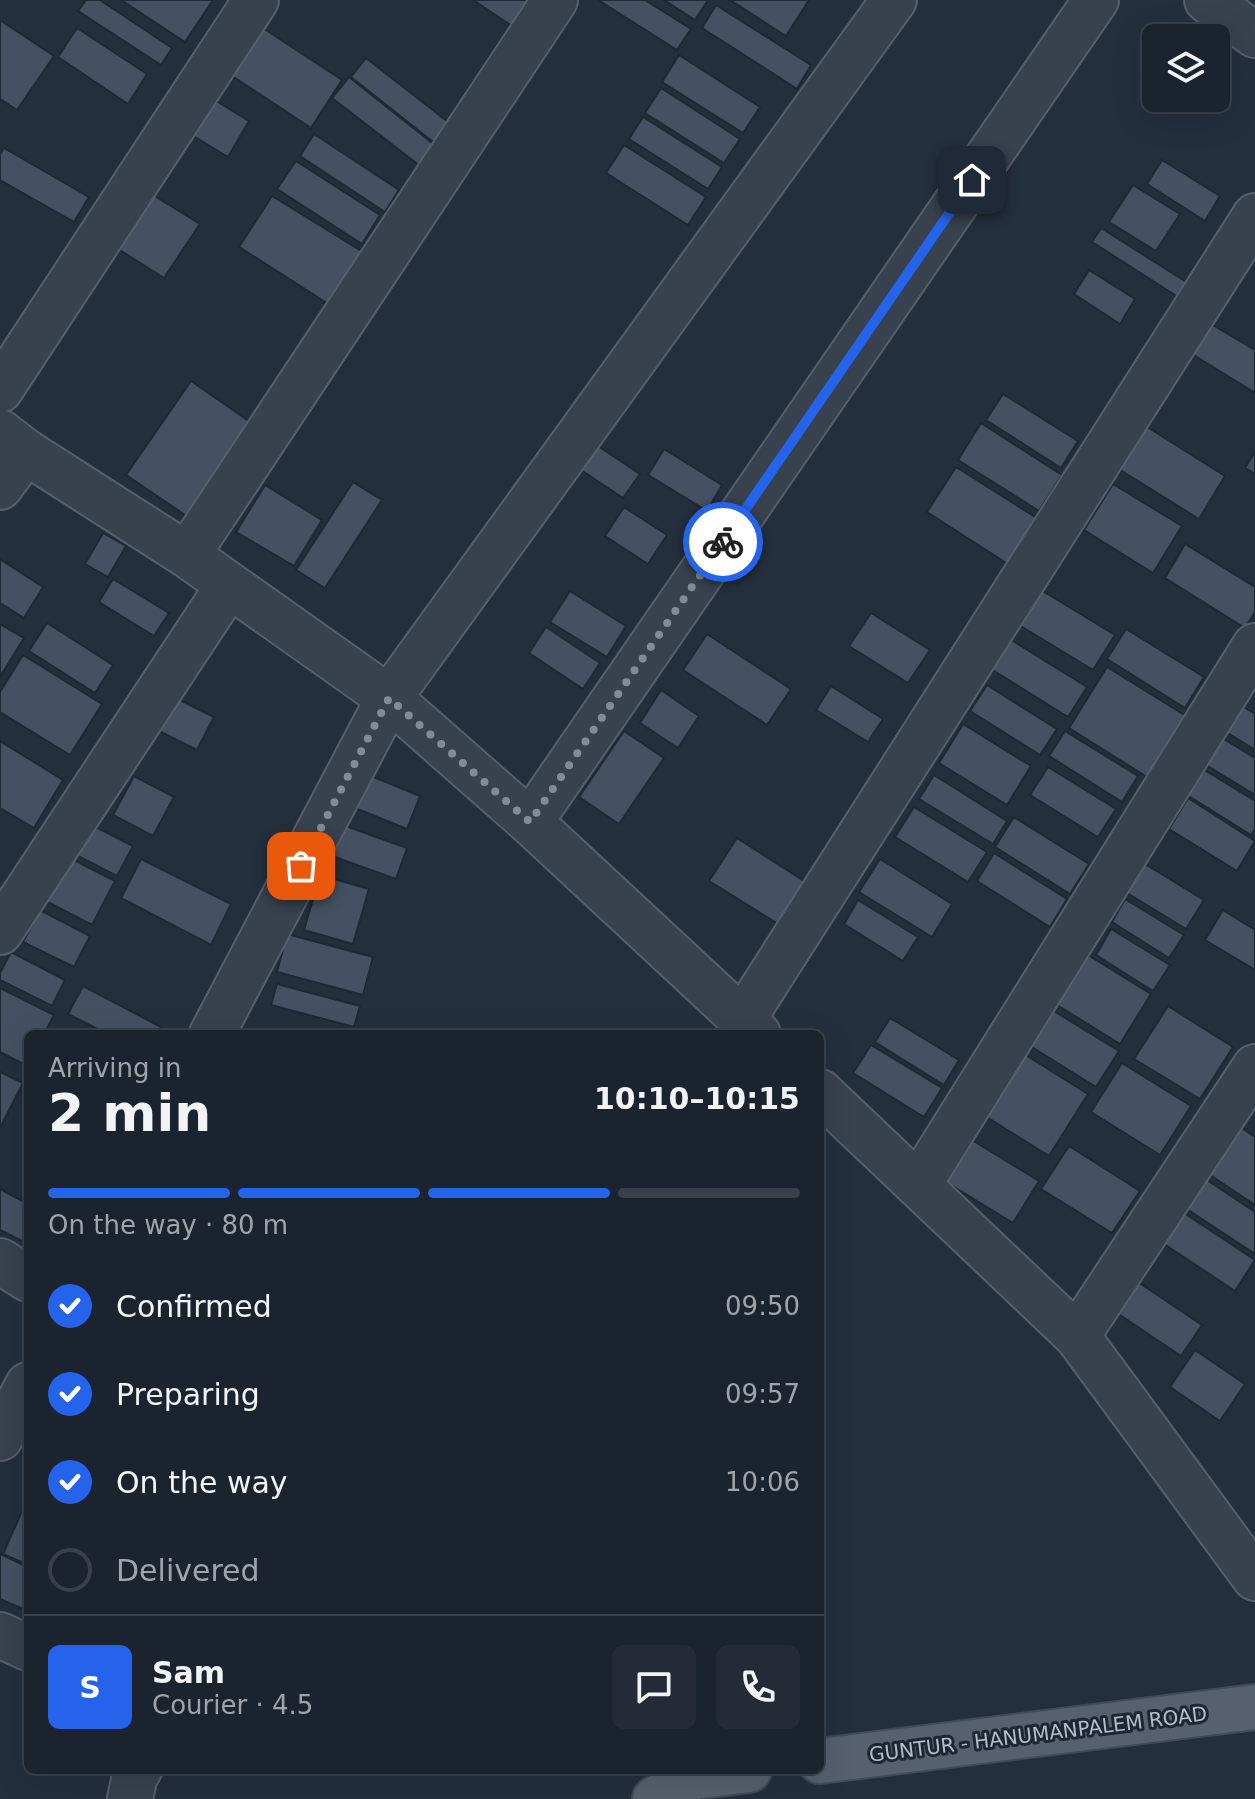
<!DOCTYPE html>
<meta charset="utf-8">
<style>
body{margin:0;font-family:"DejaVu Sans",sans-serif;background:#242b36;color:#f1f3f6;height:100vh;display:flex;flex-direction:column;font-size:30px;white-space:nowrap}
*{box-sizing:border-box;margin:0}
p{font-size:26px;color:#a0a4aa}
.icon{flex:none;width:44px;height:44px;fill:none;stroke:currentColor;stroke-width:2;stroke-linecap:round;stroke-linejoin:round}
.map{position:relative;flex:1;overflow:hidden}
.panel{position:absolute;left:24px;top:1030px;width:800px;height:744px;display:flex;flex-direction:column;background:#1b232e;border-radius:12px;box-shadow:0 8px 32px #0002,0 0 0 2px #39404a}
.panel>*{flex:none}
.tools{position:absolute;left:1142px;top:24px;display:grid;gap:16px}
.tools a{display:grid;place-items:center;width:88px;height:88px;border-radius:12px;background:#1b232e;box-shadow:0 8px 32px #0002,0 0 0 2px #39404a;font-size:40px}
.pin{position:absolute;display:grid;place-items:center;width:68px;height:68px;color:#fff;margin:-34px;border-radius:16px;box-shadow:0 4px 12px #0006}
.courier{position:absolute;display:grid;place-items:center;width:80px;height:80px;margin:-40px;border:6px solid #2563eb;border-radius:50%;background:#fff;color:#222;box-shadow:0 2px 10px #0007}
.overview em{font-style:normal;font-weight:700}
.overview div{display:flex;flex-direction:column-reverse}
.overview{display:flex;align-items:center;justify-content:space-between;height:136px;padding:0 24px}
h1{font-size:52px;font-weight:700;line-height:60px}
.bar{display:grid;grid-template-columns:repeat(4,1fr);gap:12px 8px;align-content:center;height:96px;padding:0 24px}
.bar i{height:10px;border-radius:6px;background:#39404a}
.bar .on{background:#2563eb}
.bar p{grid-column:span 4}
.line{display:flex;align-items:center;gap:20px;padding:0 24px;border-top:2px solid #39404a}
.line div{flex:1}
.round{display:grid;place-items:center;flex:none;width:84px;height:84px;border-radius:12px;background:#242b36}
ol{padding:0 24px;list-style:none}
li{display:flex;align-items:center;gap:24px;height:88px}
li p{margin-inline-start:auto}
li .icon{padding:8px;border-radius:50%;background:#2563eb;color:#fff;stroke-width:4}
li:last-child{color:#a0a4aa}
li i{width:44px;height:44px;border:4px solid #39404a;border-radius:50%}
.map>svg:first-child{display:block}
.building{fill:#455162;stroke:#1f2835;stroke-width:2}
.lines{fill:none;stroke-linecap:round;stroke-linejoin:round}
.minor-casing{stroke:#565f6c;stroke-width:48}
.major-casing{stroke:#414a57;stroke-width:48}
.minor{stroke:#38414e;stroke-width:44}
.major{stroke:#56606e;stroke-width:44}
.done{stroke:#828b98;stroke-width:8;stroke-dasharray:0 14.4}
.route{stroke:#2563eb;stroke-width:10}
.labels{text-anchor:middle;stroke-width:6;stroke-linejoin:round;paint-order:stroke}
.street-label{font-size:20px;fill:#b4bcc9;stroke:#1d2633}
</style>
<div class="map">
<svg width="1255" height="1799" viewBox="0 0 1255 1799">
<rect width="100%" height="100%" fill="#242f3e"/>
<g class="building">
<path d="M86,0H100L172,48L161,65L78,11Z"/>
<path d="M121,0H213L185,42Z"/>
<path d="M473,0H533L515,28Z"/>
<path d="M598,0H645L691,29L677,50Z"/>
<path d="M664,0H708L695,20Z"/>
<path d="M730,0H809L786,36Z"/>
<path d="M716,5L811,65L797,89L702,28Z"/>
<path d="M0,20L54,56L17,110L0,99Z"/>
<path d="M77,28L147,74L128,104L58,57Z"/>
<path d="M263,28L342,80L311,128L232,76Z"/>
<path d="M679,55L760,107L743,133L662,82Z"/>
<path d="M366,58L452,125L437,145L351,77Z"/>
<path d="M349,77L436,146L420,166L332,98Z"/>
<path d="M661,88L740,139L724,163L645,113Z"/>
<path d="M208,96L249,121L228,157L187,132Z"/>
<path d="M643,117L722,167L708,189L629,139Z"/>
<path d="M314,134L399,190L385,212L300,156Z"/>
<path d="M624,145L706,197L688,225L606,173Z"/>
<path d="M4,148L89,197L74,222L0,180V154Z"/>
<path d="M1162,160L1220,196L1205,221L1147,184Z"/>
<path d="M296,161L380,215L362,244L277,189Z"/>
<path d="M1133,185L1180,214L1156,251L1109,222Z"/>
<path d="M153,195L200,224L164,278L118,249Z"/>
<path d="M272,196L363,252L330,305L239,247Z"/>
<path d="M1101,228L1188,283L1178,297L1092,242Z"/>
<path d="M1089,270L1135,299L1120,324L1074,294Z"/>
<path d="M1211,324L1255,350V393L1192,354Z"/>
<path d="M191,381L256,426L191,519L126,475Z"/>
<path d="M1003,394L1078,441L1061,468L986,420Z"/>
<path d="M981,423L1062,475L1039,511L958,460Z"/>
<path d="M1144,425L1225,476L1199,519L1117,468Z"/>
<path d="M598,446L640,474L623,498L581,470Z"/>
<path d="M664,449L722,485L707,511L648,475Z"/>
<path d="M1255,452V474L1245,468Z"/>
<path d="M956,467L1040,520L1011,566L927,512Z"/>
<path d="M353,482L382,500L325,588L296,570Z"/>
<path d="M1113,484L1182,526L1153,573L1084,530Z"/>
<path d="M265,485L322,520L294,566L236,532Z"/>
<path d="M624,507L667,535L648,564L605,536Z"/>
<path d="M103,533L126,546L108,577L85,564Z"/>
<path d="M1185,544L1255,587V612L1245,628L1165,578Z"/>
<path d="M0,559L43,587L24,618L0,603Z"/>
<path d="M113,579L169,613L154,636L99,602Z"/>
<path d="M1041,590L1115,635L1093,670L1019,625Z"/>
<path d="M570,591L626,626L607,657L550,622Z"/>
<path d="M871,613L930,650L908,683L849,646Z"/>
<path d="M47,623L113,665L95,693L29,651Z"/>
<path d="M0,624L24,638L0,677Z"/>
<path d="M546,627L600,663L583,689L529,653Z"/>
<path d="M1126,629L1204,677L1185,708L1107,659Z"/>
<path d="M707,634L791,689L767,725L683,670Z"/>
<path d="M1010,639L1087,687L1068,717L991,669Z"/>
<path d="M23,655L102,704L70,755L0,712V692Z"/>
<path d="M1107,667L1186,716L1147,777L1069,728Z"/>
<path d="M987,685L1057,729L1040,755L970,711Z"/>
<path d="M831,686L883,719L868,742L816,710Z"/>
<path d="M661,690L699,716L678,748L640,723Z"/>
<path d="M170,695L214,717L197,750L153,728Z"/>
<path d="M1242,706L1255,714V750L1226,732Z"/>
<path d="M963,724L1031,766L1007,805L939,763Z"/>
<path d="M624,731L664,758L619,824L579,797Z"/>
<path d="M1065,731L1138,776L1122,802L1049,756Z"/>
<path d="M1222,738L1255,758V795L1206,765Z"/>
<path d="M0,741L63,780L34,828L0,808Z"/>
<path d="M1048,767L1116,809L1098,837L1030,795Z"/>
<path d="M1203,769L1255,801V829L1251,835L1187,795Z"/>
<path d="M369,775L420,796L407,829L355,808Z"/>
<path d="M934,775L1007,821L993,844L919,799Z"/>
<path d="M134,776L174,797L153,836L113,815Z"/>
<path d="M1188,798L1255,841L1237,871L1169,829Z"/>
<path d="M914,807L987,852L968,882L895,837Z"/>
<path d="M1014,817L1089,864L1070,894L995,847Z"/>
<path d="M90,824L133,846L117,876L74,854Z"/>
<path d="M343,825L407,848L396,879L332,856Z"/>
<path d="M737,838L815,888L788,930L709,881Z"/>
<path d="M994,853L1067,899L1050,927L977,881Z"/>
<path d="M66,856L115,881L92,925L44,900Z"/>
<path d="M141,859L231,904L211,945L121,898Z"/>
<path d="M880,859L952,904L932,937L859,892Z"/>
<path d="M1145,864L1204,900L1186,929L1127,893Z"/>
<path d="M320,875L369,889L353,944L304,930Z"/>
<path d="M1125,899L1184,935L1169,958L1112,922Z"/>
<path d="M858,900L918,937L903,961L844,924Z"/>
<path d="M40,910L90,936L74,967L23,942Z"/>
<path d="M1223,910L1255,930V970L1205,940Z"/>
<path d="M1111,929L1170,965L1153,991L1096,955Z"/>
<path d="M287,934L373,957L363,995L277,972Z"/>
<path d="M11,952L65,980L52,1006L0,980V973Z"/>
<path d="M1088,955L1151,994L1120,1044L1057,1005Z"/>
<path d="M277,984L360,1006L354,1027L271,1005Z"/>
<path d="M83,986L161,1027L157,1034H107L68,1014Z"/>
<path d="M0,988L54,1015L44,1034H28L27,1066L0,1052Z"/>
<path d="M1168,1006L1233,1047L1200,1099L1134,1059Z"/>
<path d="M1049,1008L1119,1051L1096,1087L1027,1044Z"/>
<path d="M890,1018L959,1060L944,1085L875,1042Z"/>
<path d="M871,1045L942,1088L924,1117L853,1073Z"/>
<path d="M1024,1054L1088,1094L1049,1156L985,1116Z"/>
<path d="M1122,1063L1191,1106L1160,1155L1091,1112Z"/>
<path d="M0,1072L23,1083L0,1128Z"/>
<path d="M1233,1122L1255,1137V1205L1201,1169Z"/>
<path d="M967,1137L1039,1181L1013,1223L941,1179Z"/>
<path d="M1069,1146L1140,1191L1112,1233L1041,1189Z"/>
<path d="M1198,1174L1255,1212V1254L1179,1204Z"/>
<path d="M0,1189L28,1204V1244L0,1230Z"/>
<path d="M1175,1207L1255,1260L1235,1291L1155,1238Z"/>
<path d="M1135,1280L1202,1325L1181,1356L1114,1311Z"/>
<path d="M1195,1350L1245,1384L1220,1421L1170,1387Z"/>
<path d="M22,1511L28,1514V1565L3,1554Z"/>
<path d="M0,1554L28,1567V1611L0,1599Z"/>
</g>
<g class="lines">
<g class="minor-casing">
<g id="minor">
<path d="M1207,0L1255,35"/>
<path d="M0,390L256,0"/>
<path d="M0,432L26,452L187,555L389,698L530,822L758,1034"/>
<path d="M0,487L26,452"/>
<path d="M187,555L555,0"/>
<path d="M530,822L1096,0"/>
<path d="M0,932L229,585"/>
<path d="M743,1019L1255,216"/>
<path d="M212,1034L389,698L894,0"/>
<path d="M820,1092L1077,1336L1255,1578"/>
<path d="M919,1184L1255,646"/>
<path d="M0,1261L28,1279"/>
<path d="M1077,1336L1255,1067"/>
<path d="M0,1438L28,1385"/>
<path d="M0,1635L28,1648"/>
<path d="M130,1799L135,1775L139,1770"/>
</g>
</g>
<g class="major-casing">
<g id="major">
<path d="M820,1761L1255,1707"/>
<path d="M655,1799L694,1777L749,1770"/>
</g>
</g>
<use href="#minor" class="minor"/>
<use href="#major" class="major"/>
</g>
<g class="lines">
<path class="done" d="M301,866L389,698L530,822L723,542"/>
<path class="route" d="M723,542L972,180"/>
</g>
<g class="labels">
<g class="street-label">
<text transform="translate(1038 1734) rotate(-7)" y="7">GUNTUR - HANUMANPALEM ROAD</text>
</g>
</g>
</svg>
<div class="tools">
<a><svg class="icon" aria-label="layers" viewBox="0 0 24 24"><path d="M12 4l9 5-9 5-9-5zM3 14l9 5 9-5"/></svg></a>
</div>
<div class="pin" style="left:301px;top:866px;background:#ea580c"><svg class="icon" aria-label="bag" viewBox="0 0 24 24"><path d="M5 8h14l-1 12H6zM9 8a3 3 0 0 1 6 0"/></svg></div>
<div class="pin" style="left:972px;top:180px;background:#1f2937"><svg class="icon" aria-label="home" viewBox="0 0 24 24"><path d="M3 11l9-7 9 7M6 9v11h12V9"/></svg></div>
<div class="courier" style="left:723px;top:542px"><svg class="icon" aria-label="bike" viewBox="0 0 24 24"><circle cx="6" cy="16" r="4"/><circle cx="18" cy="16" r="4"/><path d="M6 16l4-8h5l3 8M10 8l3 8H6M13 5h3"/></svg></div>
<section class="panel">
<div class="overview"><div><h1>2 min</h1><p>Arriving in</p></div><em>10:10–10:15</em></div>
<div class="bar"><i class="on"></i><i class="on"></i><i class="on"></i><i></i><p>On the way · 80 m</p></div>
<ol>
<li><svg class="icon" aria-label="check" viewBox="0 0 24 24"><path d="M5 12l5 5 9-10"/></svg>Confirmed<p>09:50</p></li>
<li><svg class="icon" aria-label="check" viewBox="0 0 24 24"><path d="M5 12l5 5 9-10"/></svg>Preparing<p>09:57</p></li>
<li><svg class="icon" aria-label="check" viewBox="0 0 24 24"><path d="M5 12l5 5 9-10"/></svg>On the way<p>10:06</p></li>
<li><i></i>Delivered</li>
</ol>
<div class="line" style="height:144px"><b class="round" style="background:#2563eb;color:#fff">S</b><div><b>Sam</b><p>Courier · 4.5</p></div><a class="round"><svg class="icon" aria-label="chat" viewBox="0 0 24 24"><path d="M4 5h16v11H9l-5 4z"/></svg></a><a class="round"><svg class="icon" aria-label="phone" viewBox="0 0 24 24"><path d="M5 4h4l2 5-3 2q2 4 5 5l2-3 5 2v4C11 20 4 13 5 4z"/></svg></a></div>
</section>
</div>
